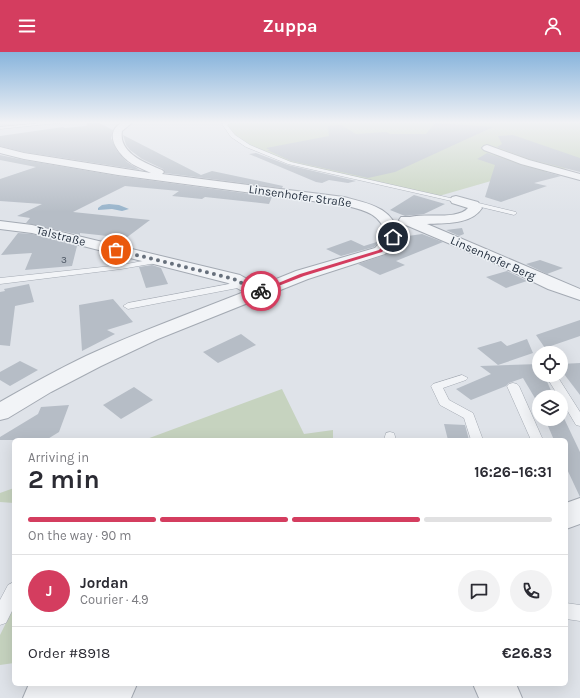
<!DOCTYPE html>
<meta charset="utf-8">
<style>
body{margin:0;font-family:Karla,sans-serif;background:#f2f2f3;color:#2b2b33;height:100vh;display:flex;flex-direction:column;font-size:15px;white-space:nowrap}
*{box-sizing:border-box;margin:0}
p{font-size:13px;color:#7c7c81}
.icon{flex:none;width:22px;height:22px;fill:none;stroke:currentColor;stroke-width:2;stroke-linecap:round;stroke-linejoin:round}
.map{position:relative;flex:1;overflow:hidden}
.sheet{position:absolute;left:12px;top:386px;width:556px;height:248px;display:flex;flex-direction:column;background:#fff;border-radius:6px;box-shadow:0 4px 16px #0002}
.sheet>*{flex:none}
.controls{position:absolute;left:532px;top:294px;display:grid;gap:8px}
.controls a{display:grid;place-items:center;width:36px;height:36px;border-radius:50%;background:#fff;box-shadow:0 4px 16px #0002;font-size:20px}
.pin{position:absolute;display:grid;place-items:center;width:34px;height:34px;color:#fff;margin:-17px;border:2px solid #fff;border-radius:50%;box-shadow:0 1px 4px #0007}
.courier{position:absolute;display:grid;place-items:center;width:40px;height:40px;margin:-20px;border:3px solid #d43d5f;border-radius:50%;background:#fff;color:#222;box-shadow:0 1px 5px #0007}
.headline em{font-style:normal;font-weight:700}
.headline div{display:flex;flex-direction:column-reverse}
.headline{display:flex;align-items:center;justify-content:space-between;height:68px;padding:0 16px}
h1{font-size:26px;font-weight:700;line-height:30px}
.bar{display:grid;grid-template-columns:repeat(4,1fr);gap:6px 4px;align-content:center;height:48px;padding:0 16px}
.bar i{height:5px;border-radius:3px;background:#e1e1e2}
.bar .on{background:#d43d5f}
.bar p{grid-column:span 4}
.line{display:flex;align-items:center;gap:10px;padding:0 16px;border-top:1px solid #e1e1e2}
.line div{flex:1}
.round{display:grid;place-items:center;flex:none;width:42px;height:42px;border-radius:21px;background:#f2f2f3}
header{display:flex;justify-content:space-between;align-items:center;height:52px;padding:0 16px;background:#d43d5f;color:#fff;font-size:18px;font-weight:700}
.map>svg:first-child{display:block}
.green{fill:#c6d3bf}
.water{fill:#98b4cb}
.building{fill:#b6bdc6}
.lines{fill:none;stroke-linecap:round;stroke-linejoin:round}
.lane-casing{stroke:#a4aab3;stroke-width:1}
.street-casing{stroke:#a4aab3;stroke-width:2}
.lane{fill:#f2f4f7;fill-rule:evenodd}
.street{fill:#f2f4f7;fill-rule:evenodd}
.route{fill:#d43d5f}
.done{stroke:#67707c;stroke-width:4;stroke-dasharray:0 7.2}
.labels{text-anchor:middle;stroke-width:3;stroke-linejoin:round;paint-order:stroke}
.far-number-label{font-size:10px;fill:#4b5562}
.far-street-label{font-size:12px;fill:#273241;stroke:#eef2f6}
</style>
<header><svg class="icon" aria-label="menu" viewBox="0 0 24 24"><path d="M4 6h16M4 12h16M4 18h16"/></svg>Zuppa<svg class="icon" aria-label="person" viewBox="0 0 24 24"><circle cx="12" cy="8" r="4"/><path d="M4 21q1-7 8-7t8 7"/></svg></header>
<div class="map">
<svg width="580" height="646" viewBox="0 0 580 646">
<rect width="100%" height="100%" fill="#dfe3e9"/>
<g class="green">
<path d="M230,70H580V114L491,129L439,144L311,116L280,107L235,86L224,72Z"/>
<path d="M282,337L304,382L333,378V388H144Z"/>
<path d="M14,436V451L0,450V441Z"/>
<path d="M14,555V611L0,613V583Z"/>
</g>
<path class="water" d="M109,152L119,153L129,157L122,159L112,157L98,158V156L102,153Z"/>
<g class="building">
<path d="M88,70H97L113,78L111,86L117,99L127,110L140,118L24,100L0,94V84L63,75L65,76L86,74Z"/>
<path d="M435,71L493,75L395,120L368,126L291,109L267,98H270L266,96L329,84L328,74L341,73L356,82L386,80L390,82H426Z"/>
<path d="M123,83L201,123L212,119L283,134L282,136L165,121L163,117L142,107L130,98L126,93Z"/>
<path d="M513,83L580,106V120L529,107L497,95L502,92L498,84Z"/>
<path d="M256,101L288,113L356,129L348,131L329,128L322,131L316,130L249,102Z"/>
<path d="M487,101L521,113L561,124L534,131L547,134L501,150L485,145L495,113L477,107Z"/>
<path d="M0,103L24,108L118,124L272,145L269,152L205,145L202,147L172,144L179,139L125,134L73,160L150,168L126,186L80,181V183L26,171L30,166L17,164L42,152L0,149V127L36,115L0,108Z"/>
<path d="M414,143L445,152L424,162L405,164L390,158Z"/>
<path d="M462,176L464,182L459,184L446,178Z"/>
<path d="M18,181L32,182L77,194L72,214L25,218L32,201L1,203Z"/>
<path d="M422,182L443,190L396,209L405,213L380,223L358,212L385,203L401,185Z"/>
<path d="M351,188L364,194L380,189L374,195L341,204L326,197Z"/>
<path d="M540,208L563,216L547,222L526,212Z"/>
<path d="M152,213L161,216L168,232L146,236L139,215Z"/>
<path d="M507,219L527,229L506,236L486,225Z"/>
<path d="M29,232L34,250L15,254L10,294L0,293V240L5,239L4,237Z"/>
<path d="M113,247L133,270L107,278L115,282L82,299L79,253Z"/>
<path d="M580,268V284L545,296L536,283Z"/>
<path d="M241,282L256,293L218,311L203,300Z"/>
<path d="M527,287L533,301L498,313L477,296L501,289L507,294Z"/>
<path d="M20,309L38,318L10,334L0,328V320Z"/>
<path d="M580,311V343L561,318V312Z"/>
<path d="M539,312V323H544L554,345H539V353L523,326L509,331L506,334L471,348L456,337L491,322L480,314Z"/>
<path d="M134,335L153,348L121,367L103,353Z"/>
<path d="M69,353L59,380L46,388H0V385L38,362L41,355Z"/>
<path d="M561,360L580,400V445L566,415V388H554L545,367H561Z"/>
<path d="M444,372L465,373L469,388H448Z"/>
</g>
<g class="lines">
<g class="lane-casing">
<g id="lane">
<path d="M54,70H67L0,77V75Z"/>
<path d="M227,70H232L227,73L235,83L250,93L291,110L459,148L456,150L288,112L246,95L231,85L222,72Z"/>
<path d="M466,148L516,160L517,161L514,163L464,151L463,150Z"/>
<path d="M159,206H162V210L121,217L0,232V226L121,213Z"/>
<path d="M245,229L248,230L249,232L248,234L128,257L123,254L128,251Z"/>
<path d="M462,323L468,326L466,328L443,336L449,348L473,361L483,388H471L464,366L440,353L431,334L433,332Z"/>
<path d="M555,326L559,327L580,360V374L576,373L561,348V345H559L549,329L551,327Z"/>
<path d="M513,331L517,332L519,334L543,388H531L507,334L509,332Z"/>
<path d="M390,380L394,381L396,388H384L386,381Z"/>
<path d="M14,530V555L6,571L0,573V548L8,533Z"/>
<path d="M566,551L580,553V569L566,567Z"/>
</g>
</g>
<g class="street-casing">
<g id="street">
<path d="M123,70H133L122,79C118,101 146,111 162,118L164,120L162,122L344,145C370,152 393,155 400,185L385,202L308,227L158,287L101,314L51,340L8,366L0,368V350C28,334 57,318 86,304C138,280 191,261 244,240L228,231L32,181L0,177V169L32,173L240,223L259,234L296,219L375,196L386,184C382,161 363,158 343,153L118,123L24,107L0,101V95L24,101L151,121C145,118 139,116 134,113C119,104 101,81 123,70Z"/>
<path d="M487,93L529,108L580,122V128L521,112L484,98L482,96L484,94Z"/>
<path d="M456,144L478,150L482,156C471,173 445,171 427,172L580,237V248L548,237L488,208L401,171L399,168L401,165H410C426,161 458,168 468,156L452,151L450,148L452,145Z"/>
<path d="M580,446V472L566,477V451Z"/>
<path d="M29,632H137L131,646H23Z"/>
<path d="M473,632H516L522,646H479Z"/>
</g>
</g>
<use href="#lane" class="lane"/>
<use href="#street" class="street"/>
</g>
<linearGradient id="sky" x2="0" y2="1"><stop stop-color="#88b4dc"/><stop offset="0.44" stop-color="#f1f2f5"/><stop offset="1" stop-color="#f1f2f5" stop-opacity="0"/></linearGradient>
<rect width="580" height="160" fill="url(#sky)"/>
<path class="route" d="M392,184L396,185L382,200L304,224L263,240L259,239L300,222L379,198Z"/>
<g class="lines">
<path class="done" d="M116,198L234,227L258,240L261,239"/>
</g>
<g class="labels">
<g class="far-number-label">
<text x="64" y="211">3</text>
</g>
<g class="far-street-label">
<text transform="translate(300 144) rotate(8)" y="4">Linsenhofer Straße</text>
<text transform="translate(61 184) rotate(14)" y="4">Talstraße</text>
<text transform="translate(493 206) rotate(24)" y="4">Linsenhofer Berg</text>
</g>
</g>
</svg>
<div class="controls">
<a><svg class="icon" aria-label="locate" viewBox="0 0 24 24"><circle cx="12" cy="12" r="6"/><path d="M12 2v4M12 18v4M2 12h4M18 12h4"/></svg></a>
<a><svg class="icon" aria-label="layers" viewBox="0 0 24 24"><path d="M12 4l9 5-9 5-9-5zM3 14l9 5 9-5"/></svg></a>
</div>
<div class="pin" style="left:116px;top:198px;background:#ea580c"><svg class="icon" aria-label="bag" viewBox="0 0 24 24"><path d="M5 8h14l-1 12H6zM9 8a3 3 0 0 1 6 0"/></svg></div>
<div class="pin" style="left:393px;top:185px;background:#1f2937"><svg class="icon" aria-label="home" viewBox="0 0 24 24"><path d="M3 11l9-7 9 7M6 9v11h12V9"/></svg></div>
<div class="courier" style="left:261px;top:239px"><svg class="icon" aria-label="bike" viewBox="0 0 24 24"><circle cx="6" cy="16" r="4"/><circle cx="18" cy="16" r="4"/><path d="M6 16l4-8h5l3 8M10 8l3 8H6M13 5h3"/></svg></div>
<section class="sheet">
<div class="headline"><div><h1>2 min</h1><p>Arriving in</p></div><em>16:26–16:31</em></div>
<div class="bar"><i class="on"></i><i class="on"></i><i class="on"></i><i></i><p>On the way · 90 m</p></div>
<div class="line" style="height:72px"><b class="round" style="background:#d43d5f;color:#fff">J</b><div><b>Jordan</b><p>Courier · 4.9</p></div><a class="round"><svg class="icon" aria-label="chat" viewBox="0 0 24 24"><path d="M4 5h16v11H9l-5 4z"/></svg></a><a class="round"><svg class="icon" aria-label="phone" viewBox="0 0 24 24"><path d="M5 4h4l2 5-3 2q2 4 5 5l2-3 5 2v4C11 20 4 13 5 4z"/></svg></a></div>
<div class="line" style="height:52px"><div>Order #8918</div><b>€26.83</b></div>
</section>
</div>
